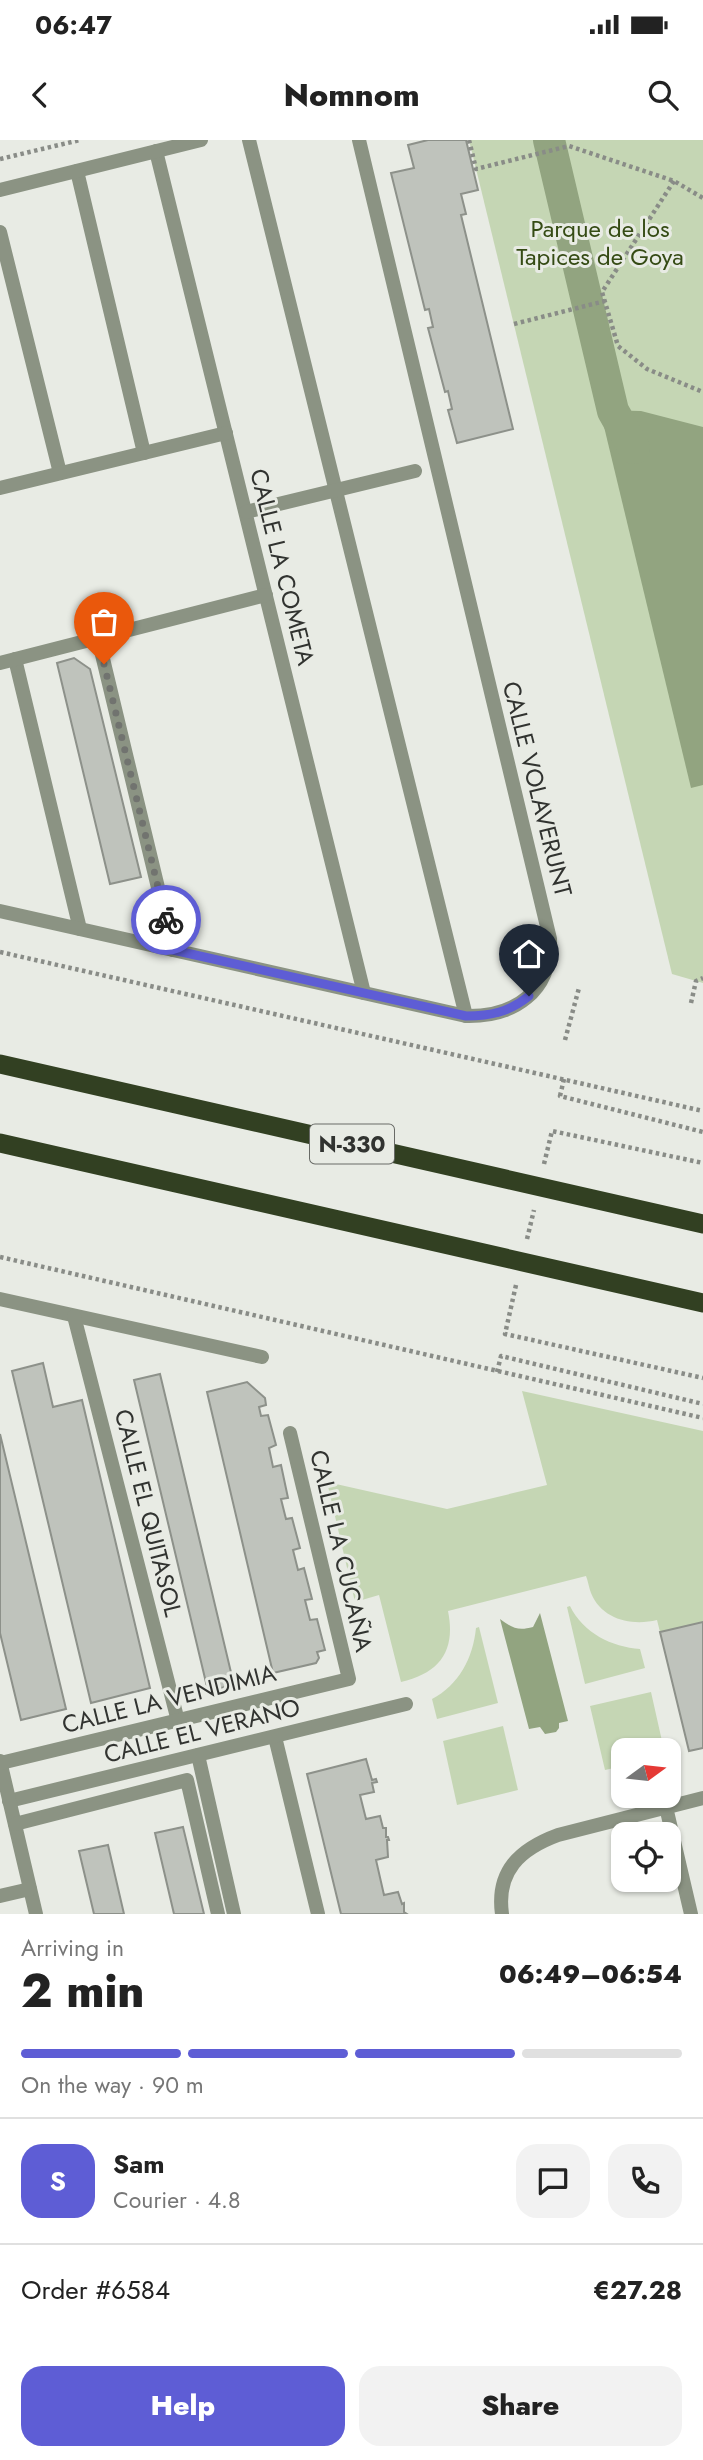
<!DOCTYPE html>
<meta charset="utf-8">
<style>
body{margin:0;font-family:Jost,sans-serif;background:#f2f2f2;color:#222;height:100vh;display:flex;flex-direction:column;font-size:26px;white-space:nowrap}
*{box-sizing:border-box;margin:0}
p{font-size:23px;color:#767676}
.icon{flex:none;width:38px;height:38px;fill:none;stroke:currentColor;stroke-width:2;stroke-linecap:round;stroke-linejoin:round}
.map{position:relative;height:1774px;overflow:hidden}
.sheet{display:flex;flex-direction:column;background:#fff;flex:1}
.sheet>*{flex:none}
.needle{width:46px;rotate:75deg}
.buttons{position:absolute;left:611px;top:1598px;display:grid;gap:14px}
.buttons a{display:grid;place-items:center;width:70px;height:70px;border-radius:14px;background:#fff;box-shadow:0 2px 5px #0004;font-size:35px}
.pin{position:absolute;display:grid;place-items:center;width:60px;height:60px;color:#fff;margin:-72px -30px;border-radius:50% 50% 50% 0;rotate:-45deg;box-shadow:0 0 7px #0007}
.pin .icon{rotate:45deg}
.courier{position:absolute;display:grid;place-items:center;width:70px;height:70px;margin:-35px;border:5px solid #5e5dd5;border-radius:50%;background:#fff;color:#222;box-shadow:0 2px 9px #0007}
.headline em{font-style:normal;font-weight:800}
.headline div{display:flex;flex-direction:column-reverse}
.headline{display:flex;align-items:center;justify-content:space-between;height:119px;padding:0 21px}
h1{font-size:46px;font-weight:800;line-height:52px}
.bar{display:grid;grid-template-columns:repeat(4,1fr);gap:10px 7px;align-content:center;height:84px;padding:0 21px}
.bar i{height:9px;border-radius:5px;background:#e0e0e0}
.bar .active{background:#5e5dd5}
.bar p{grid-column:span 4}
.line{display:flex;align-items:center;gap:18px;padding:0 21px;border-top:2px solid #e0e0e0}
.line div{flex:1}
.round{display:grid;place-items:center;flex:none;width:74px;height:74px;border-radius:21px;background:#f2f2f2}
.action{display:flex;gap:14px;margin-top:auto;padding:14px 21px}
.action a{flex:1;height:80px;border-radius:21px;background:#5e5dd5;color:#fff;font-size:28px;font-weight:800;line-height:80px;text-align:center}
.action a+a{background:#f2f2f2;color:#222}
.status{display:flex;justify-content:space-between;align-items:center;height:49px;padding:0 35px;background:#fff;direction:ltr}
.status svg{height:19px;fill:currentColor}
header{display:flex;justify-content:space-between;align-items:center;height:91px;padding:0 21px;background:#fff;font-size:32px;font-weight:800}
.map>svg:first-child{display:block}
.green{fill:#c5d6b4}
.water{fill:#92a480}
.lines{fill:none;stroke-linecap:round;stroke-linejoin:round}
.canal{stroke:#92a480;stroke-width:32}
.building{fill:#bfc3bc;stroke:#8d918a;stroke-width:2}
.path{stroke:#898c87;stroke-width:4.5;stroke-dasharray:3.5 3.5;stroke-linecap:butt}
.pedestrian{stroke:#8b9383;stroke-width:14}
.minor{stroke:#8b9383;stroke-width:14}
.trunk{stroke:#324022;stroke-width:19}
.done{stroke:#71736f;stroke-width:7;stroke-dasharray:0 12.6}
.route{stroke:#5e5dd5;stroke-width:9}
.labels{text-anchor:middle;stroke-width:6;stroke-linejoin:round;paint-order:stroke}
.shield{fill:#e8ebe4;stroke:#686a66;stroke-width:2}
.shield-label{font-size:23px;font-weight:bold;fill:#313330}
.park-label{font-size:24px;fill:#354b14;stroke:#e8ebe4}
.street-label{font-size:24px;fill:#313330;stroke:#e8ebe4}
</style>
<div class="status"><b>06:47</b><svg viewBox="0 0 49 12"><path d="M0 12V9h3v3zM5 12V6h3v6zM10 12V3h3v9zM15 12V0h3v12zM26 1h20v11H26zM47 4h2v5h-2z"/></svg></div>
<header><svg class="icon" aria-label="back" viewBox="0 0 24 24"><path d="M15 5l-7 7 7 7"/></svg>Nomnom<svg class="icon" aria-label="search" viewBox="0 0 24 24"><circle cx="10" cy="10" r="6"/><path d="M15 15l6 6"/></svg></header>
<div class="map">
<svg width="703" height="1774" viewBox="0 0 703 1774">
<rect width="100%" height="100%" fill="#e8ebe4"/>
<g class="green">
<path d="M469,0H703V843L672,834Z"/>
<path d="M522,1251L703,1291V1482L660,1492L657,1480C632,1486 602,1480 591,1453C589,1448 588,1441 586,1436L448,1471C456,1511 440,1533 401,1542L379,1455L355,1462L327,1342L447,1369L547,1345Z"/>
<path d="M570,1466C583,1493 612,1507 640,1509L645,1528L585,1544L567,1467Z"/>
<path d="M479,1487L498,1563L437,1579L432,1559C459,1545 473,1518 476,1488Z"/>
<path d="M651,1552L664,1610H623V1626L605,1630L590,1566Z"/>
<path d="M503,1586L518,1650L457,1665L443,1601Z"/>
</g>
<g class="water">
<path d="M600,270L641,271L703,287V645L691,648Z"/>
<path d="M540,1473L568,1581L559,1583V1588L556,1592L545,1594L540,1587L529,1589L500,1479C512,1488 518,1491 533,1487Z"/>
</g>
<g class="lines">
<path class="canal" d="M549,0L613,271L634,308"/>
</g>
<g class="building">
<path d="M428,0H466L478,50L461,54L466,74L461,75L513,289L457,303L448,270L452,269L448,251L445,252L428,188L433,187L429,169L425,170L391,33L414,28L408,5Z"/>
<path d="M74,518L90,529L141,737L110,744L57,523Z"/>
<path d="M43,1223L53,1267L82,1260L150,1548L91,1563L12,1231Z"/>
<path d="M160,1234L234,1545L208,1551L134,1240Z"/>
<path d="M247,1242L265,1258L266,1265L259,1267L261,1276L268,1275L276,1305L269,1308L273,1327L281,1325L288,1358L281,1359L286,1379L292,1378L300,1408L293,1410L298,1430L304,1428L312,1459L305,1460L310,1480L317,1479L325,1510L317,1512L319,1518L316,1523L273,1533L207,1252Z"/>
<path d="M0,1294L66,1569L21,1580L0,1493Z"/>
<path d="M703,1482V1608L689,1611L660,1492Z"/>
<path d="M366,1619L372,1640L376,1639L377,1642L372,1643L374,1652L360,1655L366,1679L380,1676L383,1688H386V1697H388L389,1700H387L388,1717L376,1720L384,1755L398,1752L402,1764L404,1763V1772L407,1774H341L307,1634Z"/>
<path d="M183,1687L204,1774H174L155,1693Z"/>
<path d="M108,1705L124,1774H94L79,1711Z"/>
</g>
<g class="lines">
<g class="path">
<path d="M469,0L476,29L569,6L674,41L703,58"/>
<path d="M0,19L80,0"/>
<path d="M674,41L602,152L618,206L647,229L703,252"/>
<path d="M514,184L605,161"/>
<path d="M0,812L703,971"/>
<path d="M691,863L696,841L703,838"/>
<path d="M565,900L579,848"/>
<path d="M564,939L560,956L703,992"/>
<path d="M544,1024L552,991L703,1023"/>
<path d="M527,1099L534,1070"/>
<path d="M0,1117L703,1278"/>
<path d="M516,1145L505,1194L703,1238"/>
<path d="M497,1232L501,1216L703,1264"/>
</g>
<g class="pedestrian">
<path d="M275,1597L318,1774"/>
<path d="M198,1615L234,1774"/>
<path d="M9,1661L406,1564"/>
</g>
<g class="minor">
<path d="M249,0L466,876"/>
<path d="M156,11L364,853"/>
<path d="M77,31L144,313"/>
<path d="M0,50L201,0"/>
<path d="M0,92L60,333"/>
<path d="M0,348L226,293"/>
<path d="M246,372L415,331"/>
<path d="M98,498L173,810"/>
<path d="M15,519L80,789"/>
<path d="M0,523L266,455"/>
<path d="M0,771L466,876C514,877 552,852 550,799L359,0"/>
<path d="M0,1159L262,1217"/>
<path d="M74,1176L178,1581"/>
<path d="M0,1621L36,1774"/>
<path d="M1,1623L349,1539L290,1293"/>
<path d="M666,1667L691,1774"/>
<path d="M15,1684L187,1640L218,1774"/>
<path d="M0,1756L30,1749"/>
<path d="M502,1774C496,1731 520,1709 558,1695L703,1658"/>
</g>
<g class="trunk">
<path d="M0,924L703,1084"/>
<path d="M0,1003L703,1163"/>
</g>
</g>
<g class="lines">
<path class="done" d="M104,524L166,780"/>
<path class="route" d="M166,780L173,810L466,876C491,876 509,872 529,856"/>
</g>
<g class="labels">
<rect class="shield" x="310" y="984.5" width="84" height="39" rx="5"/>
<g class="shield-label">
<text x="352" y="1012">N-330</text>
</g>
<g class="park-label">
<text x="600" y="97">Parque de los<tspan x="600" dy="28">Tapices de Goya</tspan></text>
</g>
<g class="street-label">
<text transform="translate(282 427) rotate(76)" y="8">CALLE LA COMETA</text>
<text transform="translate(537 649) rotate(76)" y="8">CALLE VOLAVERUNT</text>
<text transform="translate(148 1373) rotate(76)" y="8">CALLE EL QUITASOL</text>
<text transform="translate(341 1411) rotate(77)" y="8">CALLE LA CUCAÑA</text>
<text transform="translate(169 1559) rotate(-14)" y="8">CALLE LA VENDIMIA</text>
<text transform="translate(202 1591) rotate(-14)" y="8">CALLE EL VERANO</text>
</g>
</g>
</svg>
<div class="buttons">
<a><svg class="needle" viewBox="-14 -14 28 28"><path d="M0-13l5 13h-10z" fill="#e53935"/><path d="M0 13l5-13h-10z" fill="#767676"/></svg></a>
<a><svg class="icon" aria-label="locate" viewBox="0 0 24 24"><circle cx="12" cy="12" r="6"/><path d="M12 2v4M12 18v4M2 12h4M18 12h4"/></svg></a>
</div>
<div class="pin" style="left:104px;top:524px;background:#ea580c"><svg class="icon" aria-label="bag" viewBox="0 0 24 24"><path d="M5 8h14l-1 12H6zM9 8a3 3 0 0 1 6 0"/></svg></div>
<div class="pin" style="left:529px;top:856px;background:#1f2937"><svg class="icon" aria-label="home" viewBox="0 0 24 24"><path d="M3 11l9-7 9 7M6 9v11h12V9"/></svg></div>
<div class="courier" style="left:166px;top:780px"><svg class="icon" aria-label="bike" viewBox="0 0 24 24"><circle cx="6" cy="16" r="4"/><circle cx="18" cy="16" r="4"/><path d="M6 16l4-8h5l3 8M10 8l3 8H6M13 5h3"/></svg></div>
</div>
<section class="sheet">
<div class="headline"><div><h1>2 min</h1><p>Arriving in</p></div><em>06:49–06:54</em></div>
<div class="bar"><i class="active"></i><i class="active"></i><i class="active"></i><i></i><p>On the way · 90 m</p></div>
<div class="line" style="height:126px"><b class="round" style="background:#5e5dd5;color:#fff">S</b><div><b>Sam</b><p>Courier · 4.8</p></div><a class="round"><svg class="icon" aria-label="chat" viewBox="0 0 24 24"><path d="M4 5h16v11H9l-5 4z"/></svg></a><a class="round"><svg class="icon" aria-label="phone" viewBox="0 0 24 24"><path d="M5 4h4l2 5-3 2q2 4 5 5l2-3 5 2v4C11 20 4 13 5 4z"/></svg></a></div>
<div class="line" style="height:91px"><div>Order #6584</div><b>€27.28</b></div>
<div class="action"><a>Help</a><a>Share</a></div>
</section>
